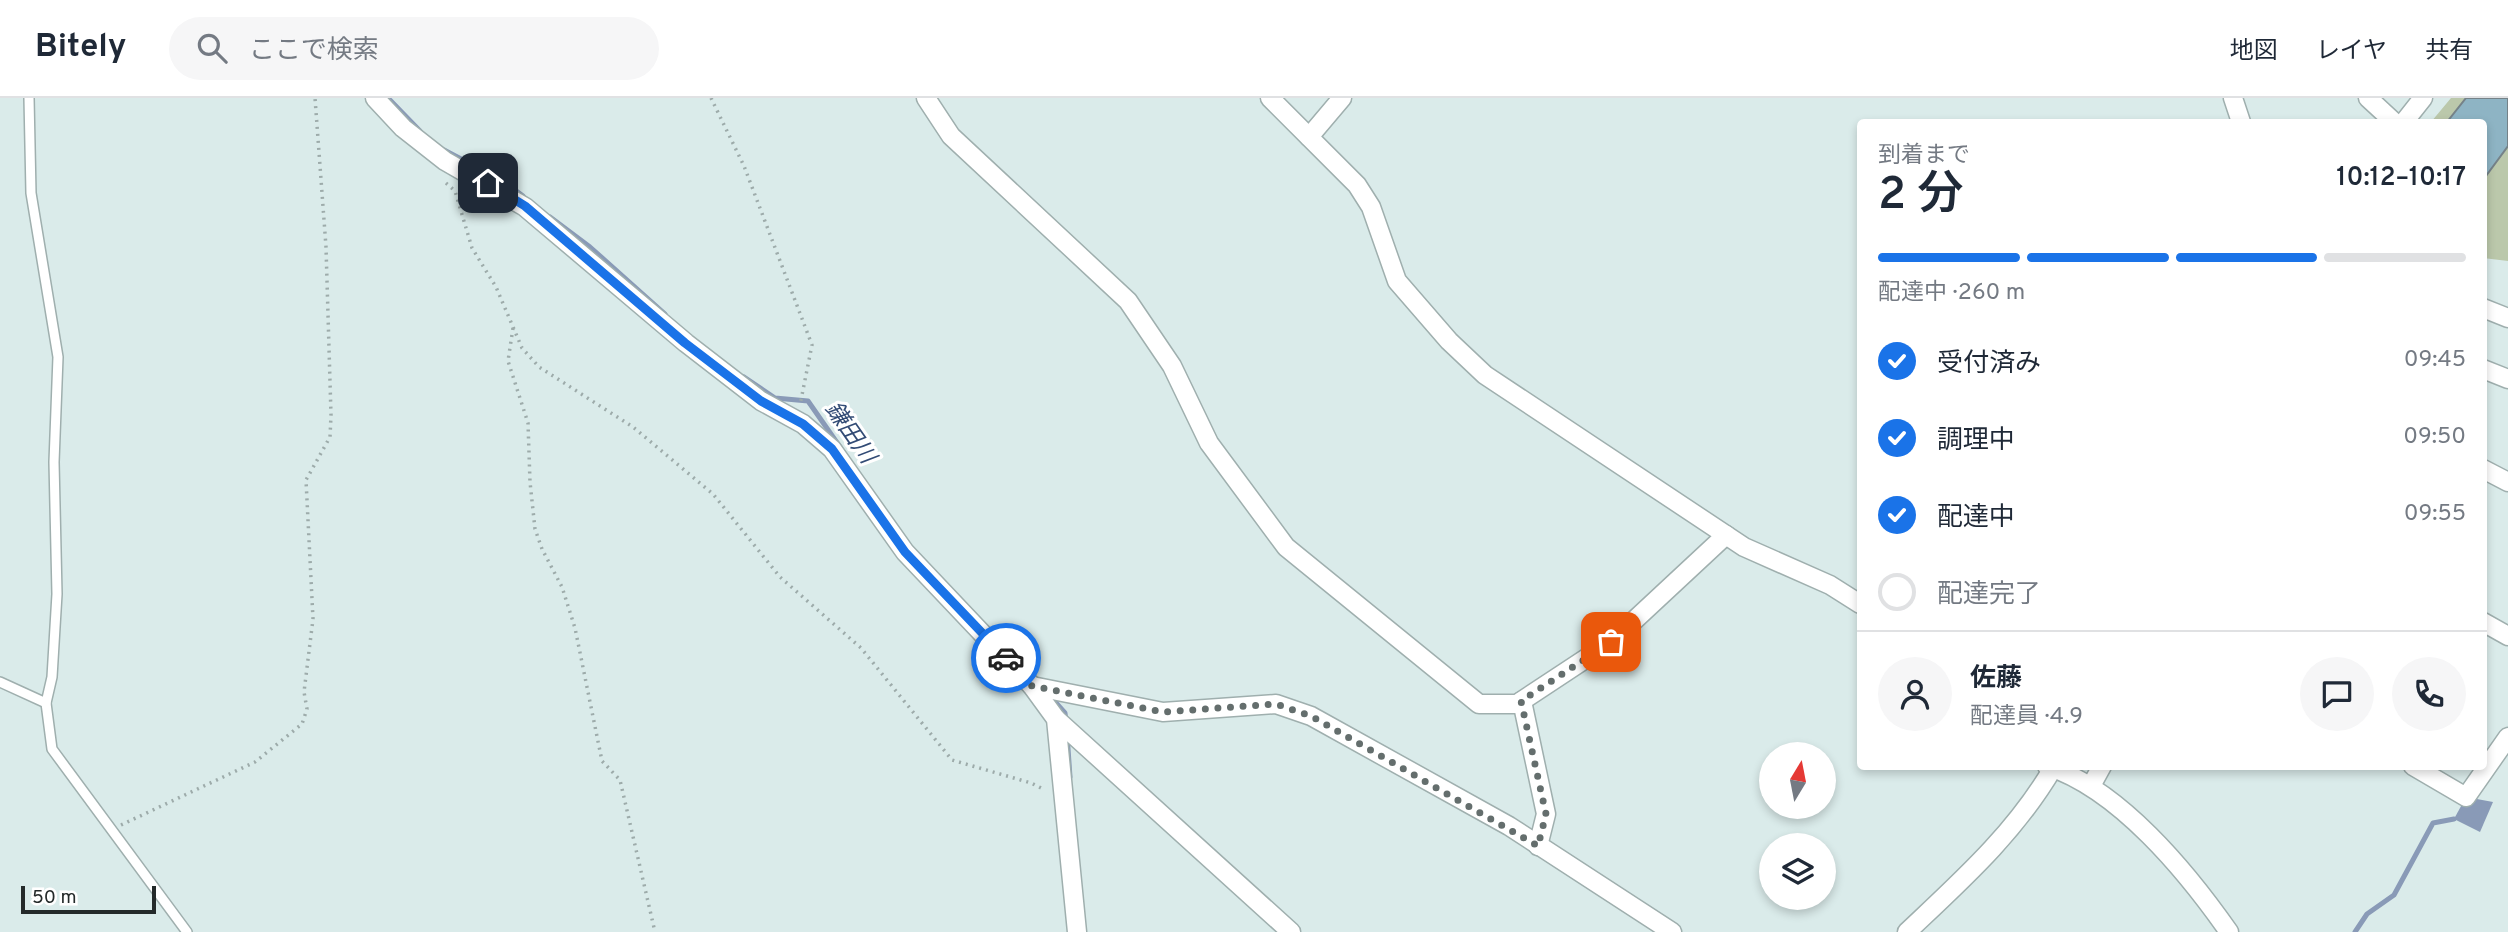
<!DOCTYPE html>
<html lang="ja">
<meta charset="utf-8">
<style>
body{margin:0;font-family:Overpass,"Noto Sans JP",sans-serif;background:#f6f6f7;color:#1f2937;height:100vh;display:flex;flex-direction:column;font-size:26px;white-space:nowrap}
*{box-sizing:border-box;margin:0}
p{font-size:23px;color:#747a83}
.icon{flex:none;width:38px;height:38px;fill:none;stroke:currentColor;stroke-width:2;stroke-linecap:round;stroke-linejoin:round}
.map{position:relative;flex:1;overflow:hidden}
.side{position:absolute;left:1857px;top:21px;width:630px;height:651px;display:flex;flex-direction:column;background:#fff;border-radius:7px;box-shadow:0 4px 10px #0003}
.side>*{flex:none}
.needle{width:46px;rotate:10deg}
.controls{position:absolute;left:1759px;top:644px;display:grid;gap:14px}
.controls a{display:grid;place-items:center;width:77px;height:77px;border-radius:50%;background:#fff;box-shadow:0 4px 10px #0003;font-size:35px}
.scale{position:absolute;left:21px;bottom:18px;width:135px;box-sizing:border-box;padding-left:7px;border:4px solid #242a2a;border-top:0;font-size:19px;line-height:24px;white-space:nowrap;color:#242a2a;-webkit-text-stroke:5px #fff;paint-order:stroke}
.pin{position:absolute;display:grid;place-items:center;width:60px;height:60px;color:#fff;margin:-30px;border-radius:14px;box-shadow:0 4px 10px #0006}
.courier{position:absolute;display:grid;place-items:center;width:70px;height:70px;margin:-35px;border:5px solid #1a73e8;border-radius:50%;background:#fff;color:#222;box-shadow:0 2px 9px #0007}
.headline em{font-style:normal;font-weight:600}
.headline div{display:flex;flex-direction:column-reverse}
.headline{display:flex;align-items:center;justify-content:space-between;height:119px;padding:0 21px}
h1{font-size:46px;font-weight:600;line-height:52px}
.bar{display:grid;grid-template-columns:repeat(4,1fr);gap:10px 7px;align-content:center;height:84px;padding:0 21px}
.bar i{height:9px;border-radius:5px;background:#e0e1e3}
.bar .current{background:#1a73e8}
.bar p{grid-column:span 4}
.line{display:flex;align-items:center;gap:18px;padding:0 21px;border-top:2px solid #e0e1e3}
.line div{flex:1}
.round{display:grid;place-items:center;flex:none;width:74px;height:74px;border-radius:37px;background:#f6f6f7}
ol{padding:0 21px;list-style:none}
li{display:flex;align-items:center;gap:21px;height:77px}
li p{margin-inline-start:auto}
li .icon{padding:7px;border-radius:50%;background:#1a73e8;color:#fff;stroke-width:4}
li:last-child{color:#747a83}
li i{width:38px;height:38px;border:4px solid #e0e1e3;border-radius:50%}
header{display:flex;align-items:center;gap:42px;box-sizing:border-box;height:98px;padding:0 35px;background:#fff;border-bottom:2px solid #e0e1e3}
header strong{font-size:33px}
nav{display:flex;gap:38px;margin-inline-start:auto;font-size:24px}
.search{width:490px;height:63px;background:#f6f6f7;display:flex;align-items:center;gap:18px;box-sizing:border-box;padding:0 24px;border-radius:38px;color:#747a83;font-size:26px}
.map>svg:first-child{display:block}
.green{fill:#bbc8ab}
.water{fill:#899ab7}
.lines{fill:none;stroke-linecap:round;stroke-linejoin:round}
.stream{stroke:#899ab7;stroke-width:5}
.building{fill:#8eb4c4;stroke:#758288;stroke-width:2}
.lane-casing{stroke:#9fafae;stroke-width:12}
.street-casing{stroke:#9fafae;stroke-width:21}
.path{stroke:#9dabaa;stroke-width:3.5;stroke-dasharray:2 5;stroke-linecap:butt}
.lane{stroke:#fff;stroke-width:9}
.street{stroke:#fff;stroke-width:18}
.done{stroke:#646e6d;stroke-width:7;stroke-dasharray:0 12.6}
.route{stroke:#1a73e8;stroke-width:9}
.labels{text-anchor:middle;stroke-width:6;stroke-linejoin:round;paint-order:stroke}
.water-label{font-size:23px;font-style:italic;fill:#324b75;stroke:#fff}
</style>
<header>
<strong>Bitely</strong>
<div class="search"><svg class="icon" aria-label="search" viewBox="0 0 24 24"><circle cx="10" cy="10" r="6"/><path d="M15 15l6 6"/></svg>ここで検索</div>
<nav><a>地図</a><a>レイヤ</a><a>共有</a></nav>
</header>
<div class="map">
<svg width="2508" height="834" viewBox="0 0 2508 834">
<rect width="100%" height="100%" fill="#daebea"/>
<path class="green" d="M2451,0H2508V163L2483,160V24H2431Z"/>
<path class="water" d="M2466,699L2493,704L2480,734L2454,721Z"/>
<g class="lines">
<g class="stream">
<path d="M388,0L420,33"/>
<path d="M444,52L503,83L523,98"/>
<path d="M550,119L590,149L665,216"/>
<path d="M744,279L775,300L808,303L840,349"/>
<path d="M1049,597L1065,615L1066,623"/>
<path d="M1067,636L1070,679"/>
<path d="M2355,834L2367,816L2394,797L2433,725L2454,721"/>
</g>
</g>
<path class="building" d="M2466,0H2508V48L2483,82V24H2447Z"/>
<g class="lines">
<g class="lane-casing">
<g id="lane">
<path d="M29,0L31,95L58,259L54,364L57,496L52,579L46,605L52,651L187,834"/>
<path d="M0,584L46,605"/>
</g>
</g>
<g class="street-casing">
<g id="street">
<path d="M375,0L403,30L445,63L525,109L686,245L761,303L803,326L832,351L905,454L1032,588L1056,621L1077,834"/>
<path d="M926,0L951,38L1128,203L1172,268L1209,345L1286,449L1479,606H1517L1611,544L1726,437"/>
<path d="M1270,0L1357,87L1371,109L1397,183L1449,243L1485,277L1744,449L1830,487L1860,506"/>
<path d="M2233,0L2241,24"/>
<path d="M2368,0L2394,24"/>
<path d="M2404,24L2423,0"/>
<path d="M1309,39L1342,0"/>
<path d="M2483,210L2508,220"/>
<path d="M2483,271L2508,281"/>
<path d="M2483,371L2508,384"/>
<path d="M2483,524L2508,538"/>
<path d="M1032,588L1163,614L1276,606L1311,618L1509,728L1672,834"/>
<path d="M1522,603L1546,716L1538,748"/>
<path d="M1056,621L1291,834"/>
<path d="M2047,668C2119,691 2187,774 2229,834"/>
<path d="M2413,668L2466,699L2508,639"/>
<path d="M2091,688L2102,668"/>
<path d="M1907,834C1961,783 2015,735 2053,670"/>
</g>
</g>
<g class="path">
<path d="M711,0L744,68L812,247L800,307"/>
<path d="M446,85L455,93L472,150L496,189L522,250L539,269L633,329L713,396L780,479L861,550L952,662L1031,685L1045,692"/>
<path d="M513,230L508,263L528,325L530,384L535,431L542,451L562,489L575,530L602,663L620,682L655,834"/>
<path d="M121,727L255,664L302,626L307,611L304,594L313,521L306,382L330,339L331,317L326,149L315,0"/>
</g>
<use href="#lane" class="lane"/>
<use href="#street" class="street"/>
</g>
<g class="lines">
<path class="done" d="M1006,560L1032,588L1163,614L1276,606L1311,618L1538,748L1546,716L1521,603L1611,544"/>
<path class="route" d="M488,85L525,108L685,245L761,303L803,326L832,351L905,454L1006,560"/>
</g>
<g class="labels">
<g class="water-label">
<text transform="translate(851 334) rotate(55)" y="8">鎌田川</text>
</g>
</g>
</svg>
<div class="controls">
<a><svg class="needle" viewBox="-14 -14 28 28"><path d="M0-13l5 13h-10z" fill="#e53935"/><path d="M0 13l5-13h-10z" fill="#747a83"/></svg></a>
<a><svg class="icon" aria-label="layers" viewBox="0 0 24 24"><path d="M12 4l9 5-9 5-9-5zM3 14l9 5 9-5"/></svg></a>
</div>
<div class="scale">50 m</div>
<div class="pin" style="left:1611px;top:544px;background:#ea580c"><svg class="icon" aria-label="bag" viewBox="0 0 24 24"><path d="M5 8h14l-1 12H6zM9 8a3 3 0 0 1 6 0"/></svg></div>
<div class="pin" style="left:488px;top:85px;background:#1f2937"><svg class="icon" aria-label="home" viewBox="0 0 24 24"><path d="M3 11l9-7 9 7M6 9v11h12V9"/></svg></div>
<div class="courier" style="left:1006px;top:560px"><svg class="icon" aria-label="car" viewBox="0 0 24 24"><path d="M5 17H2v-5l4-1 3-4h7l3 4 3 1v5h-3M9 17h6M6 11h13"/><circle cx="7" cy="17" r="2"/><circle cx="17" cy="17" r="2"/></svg></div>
<section class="side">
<div class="headline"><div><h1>2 分</h1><p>到着まで</p></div><em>10:12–10:17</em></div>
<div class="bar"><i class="current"></i><i class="current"></i><i class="current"></i><i></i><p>配達中 · 260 m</p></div>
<ol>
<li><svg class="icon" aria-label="check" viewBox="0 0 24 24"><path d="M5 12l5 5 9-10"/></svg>受付済み<p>09:45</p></li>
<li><svg class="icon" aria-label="check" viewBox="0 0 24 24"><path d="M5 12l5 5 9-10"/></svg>調理中<p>09:50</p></li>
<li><svg class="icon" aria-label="check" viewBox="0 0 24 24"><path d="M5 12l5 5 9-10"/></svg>配達中<p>09:55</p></li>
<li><i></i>配達完了</li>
</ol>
<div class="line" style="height:126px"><a class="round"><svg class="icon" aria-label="person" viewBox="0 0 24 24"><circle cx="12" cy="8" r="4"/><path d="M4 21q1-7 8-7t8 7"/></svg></a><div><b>佐藤</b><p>配達員 · 4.9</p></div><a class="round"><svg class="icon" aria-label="chat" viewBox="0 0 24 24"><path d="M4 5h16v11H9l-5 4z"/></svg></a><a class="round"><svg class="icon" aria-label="phone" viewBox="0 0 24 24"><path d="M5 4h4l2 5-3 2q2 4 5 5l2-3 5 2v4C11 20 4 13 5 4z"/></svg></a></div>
</section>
</div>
